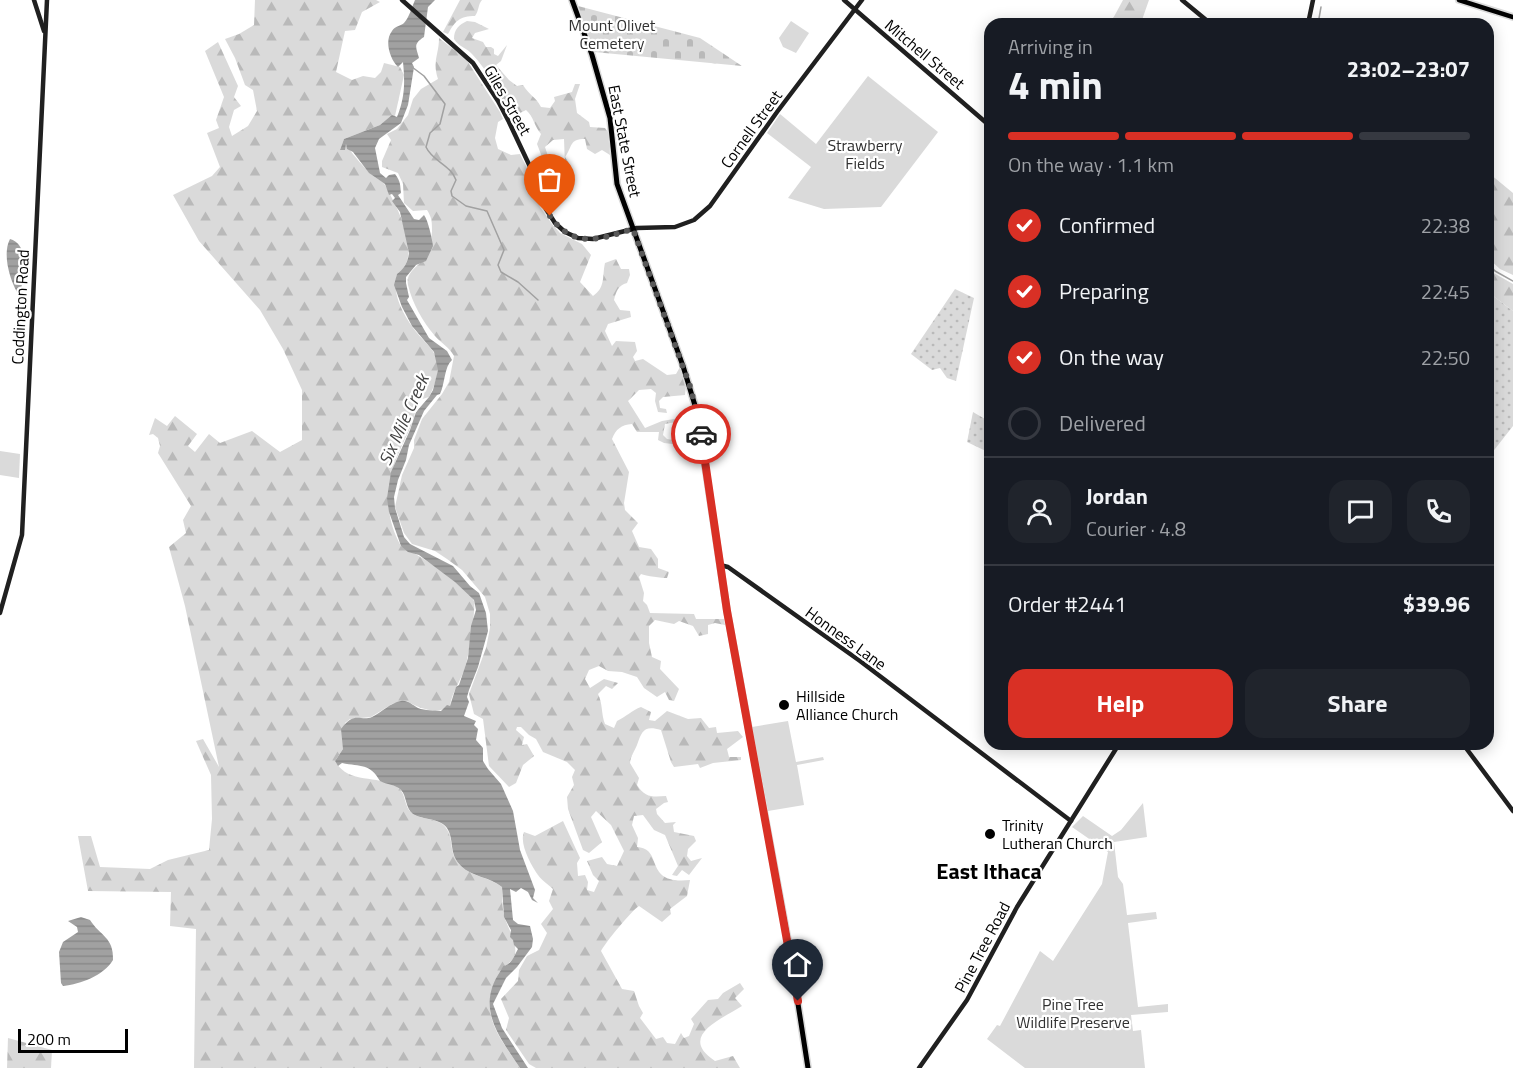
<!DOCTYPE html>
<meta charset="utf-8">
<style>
body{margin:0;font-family:"Titillium Web",sans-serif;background:#20242c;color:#f1f3f6;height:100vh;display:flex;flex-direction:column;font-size:22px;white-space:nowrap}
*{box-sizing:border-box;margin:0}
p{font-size:20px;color:#9ea1a6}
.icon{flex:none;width:33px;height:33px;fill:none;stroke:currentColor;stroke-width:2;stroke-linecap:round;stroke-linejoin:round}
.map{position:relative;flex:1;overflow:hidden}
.sheet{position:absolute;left:984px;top:18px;width:510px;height:732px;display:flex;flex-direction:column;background:#171b24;border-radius:18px;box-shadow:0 3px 15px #0003}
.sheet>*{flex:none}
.scale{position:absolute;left:18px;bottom:15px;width:110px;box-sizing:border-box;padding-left:6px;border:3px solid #000;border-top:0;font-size:16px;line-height:21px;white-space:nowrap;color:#000;-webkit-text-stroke:4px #fff;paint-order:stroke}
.pin{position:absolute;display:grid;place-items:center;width:51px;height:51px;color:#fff;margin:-62px -26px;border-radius:50% 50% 50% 0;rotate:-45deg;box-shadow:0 0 6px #0007}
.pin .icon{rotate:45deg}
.courier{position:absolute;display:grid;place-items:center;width:60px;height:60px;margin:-30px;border:4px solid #d93025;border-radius:50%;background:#fff;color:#222;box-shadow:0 2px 8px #0007}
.headline em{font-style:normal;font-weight:700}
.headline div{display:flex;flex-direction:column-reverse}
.headline{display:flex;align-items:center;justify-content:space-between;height:102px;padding:0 24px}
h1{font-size:39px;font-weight:700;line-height:45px}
.bar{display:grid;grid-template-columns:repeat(4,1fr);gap:9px 6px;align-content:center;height:72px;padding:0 24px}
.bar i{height:8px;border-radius:4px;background:#363941}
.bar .selected{background:#d93025}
.bar p{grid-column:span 4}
.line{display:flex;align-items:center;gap:15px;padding:0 24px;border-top:2px solid #363941}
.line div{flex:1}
.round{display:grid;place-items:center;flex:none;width:63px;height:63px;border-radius:18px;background:#20242c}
ol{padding:0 24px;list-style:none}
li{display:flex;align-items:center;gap:18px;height:66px}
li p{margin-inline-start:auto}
li .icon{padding:6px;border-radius:50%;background:#d93025;color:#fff;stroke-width:4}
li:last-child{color:#9ea1a6}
li i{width:33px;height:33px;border:3px solid #363941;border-radius:50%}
.primary-button{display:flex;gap:12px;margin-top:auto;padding:12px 24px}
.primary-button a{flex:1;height:69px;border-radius:18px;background:#d93025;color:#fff;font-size:24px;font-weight:700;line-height:69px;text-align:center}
.primary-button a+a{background:#20242c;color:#f1f3f6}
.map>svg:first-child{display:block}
.grass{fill:url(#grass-dots)}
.forest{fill:url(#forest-firs)}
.cemetery{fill:url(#cemetery-stones)}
.park{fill:#dadada}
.water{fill:url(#water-rules)}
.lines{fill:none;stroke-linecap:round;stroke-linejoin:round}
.stream{stroke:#a1a1a1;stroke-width:1.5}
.primary-casing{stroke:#dbdbdb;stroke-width:8}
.highway-casing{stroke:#dbdbdb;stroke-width:8}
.secondary{stroke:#202020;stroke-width:4.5}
.primary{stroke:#000;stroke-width:4.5}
.highway{stroke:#000;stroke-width:5}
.done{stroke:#595959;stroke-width:6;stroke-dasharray:0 10.8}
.route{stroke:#d93025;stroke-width:8}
.poi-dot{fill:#000;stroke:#fff;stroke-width:2}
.labels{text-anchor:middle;stroke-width:4.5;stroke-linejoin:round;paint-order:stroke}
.park-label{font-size:16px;fill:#313131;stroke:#fff}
.street-label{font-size:16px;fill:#000;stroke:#fff}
.poi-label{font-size:16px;fill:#000;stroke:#fff;text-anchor:start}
.water-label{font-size:18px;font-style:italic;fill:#424242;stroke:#fff}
.district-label{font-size:22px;font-weight:bold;fill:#000;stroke:#fff}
</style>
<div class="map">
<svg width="1513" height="1068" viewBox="0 0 1513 1068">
<defs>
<pattern id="grass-dots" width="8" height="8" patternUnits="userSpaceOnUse" patternTransform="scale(1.5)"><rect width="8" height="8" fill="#dadada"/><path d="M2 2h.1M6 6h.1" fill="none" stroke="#b9b9b9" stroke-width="1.8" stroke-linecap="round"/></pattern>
<pattern id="forest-firs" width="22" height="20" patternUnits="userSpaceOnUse" patternTransform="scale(1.5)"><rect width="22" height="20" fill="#dadada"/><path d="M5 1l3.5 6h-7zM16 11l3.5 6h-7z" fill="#b9b9b9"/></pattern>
<pattern id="cemetery-stones" width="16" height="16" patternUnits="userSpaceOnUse" patternTransform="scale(1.5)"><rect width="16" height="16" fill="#dadada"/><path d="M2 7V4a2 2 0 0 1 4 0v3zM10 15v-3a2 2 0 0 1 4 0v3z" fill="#b9b9b9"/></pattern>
<pattern id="water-rules" width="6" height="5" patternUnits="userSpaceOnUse" patternTransform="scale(1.5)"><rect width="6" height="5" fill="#a1a1a1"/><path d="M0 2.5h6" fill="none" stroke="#898989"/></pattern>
</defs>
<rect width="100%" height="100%" fill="#fff"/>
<g class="grass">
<path d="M955,289L974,298L956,381L947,378L940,368L932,370L911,354Z"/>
<path d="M1488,292L1513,311V426L1491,454L1488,452Z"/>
<path d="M973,412L990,422V453L967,442Z"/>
</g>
<g class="forest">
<path d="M255,0H376L380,2L362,12L355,30L345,31L336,72L352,80L363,76L375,78L381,72L384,63L400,67L404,75L395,116H392L380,125L344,139L340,150L345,145L347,146C351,152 365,169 371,174C375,178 382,180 385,185C397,207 424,256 397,274C391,295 405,318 418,334C427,345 440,354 438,370C437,379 433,389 429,397L416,401C416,415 412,425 406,437C388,473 380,509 401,546C416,553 468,586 474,601C476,606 469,656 466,664C462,680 452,691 450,706C437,715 420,709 407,701L392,704L371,717L350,719L345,723L343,749L335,761C349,785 376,774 397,787C407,793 403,807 413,814C422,820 440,818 446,828C455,840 447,852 461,866C472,877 489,877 502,887C502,897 502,909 505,919C509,930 517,942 515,954C514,962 502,966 498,975C478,1015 499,1036 520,1068H194L196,929L170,926L171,892L88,891L78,836H91L100,867L150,869L168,860L209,850L212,819L211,775L196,741L203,739L219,767L185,606L169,547L186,533L183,520L191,506L158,453L160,446L158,438L153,434L149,435L155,418L167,426L175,416L197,434L188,446L195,452L209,434L220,443L252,431L280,452L302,440V390L283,349L260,310L199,241L173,195L212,176L220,167L207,133L219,128L216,120L224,97L205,51L218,42L238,86L234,97L241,106L234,110L229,127L232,136L248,126L257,111L253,90L245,85L235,58L225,39L239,34L254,25Z"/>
<path d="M460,0H482C478,4 479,11 475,16C460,16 455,21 448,34L443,32Z"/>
<path d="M1123,0H1149L1143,17L1142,24H1110Z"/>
<path d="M467,21L475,22L489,29L475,33L472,38L483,42L486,47H491L494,49V54L498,56L507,45L501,61L496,65L509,80L517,86L523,85C528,94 536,97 541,107L550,108L555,101L554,97L572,92L575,84H580L575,99L577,113L589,122L590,127L605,128L608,132L610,155L602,150L595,154L587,149L585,139C569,139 573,146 565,157L570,165L565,166L564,139L553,140L545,147L548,156L553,158L555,163H538L537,161L542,157L537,144L541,134C534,126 534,117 526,110L514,116L509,112C499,92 488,71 472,54C467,48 459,47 454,39C454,29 459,25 467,21Z"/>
<path d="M439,38L466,59L500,112L503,119L498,122L495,138L498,149L511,155L520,154L530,174L540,207L552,224L560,233L582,244L591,255L580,282L593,296C606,287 602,276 605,263L616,259L621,269H629L630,275L627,283C618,285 616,292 614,300L620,310L630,311L631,317L608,324L605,331L612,346L616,341L635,342L637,351L633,357L635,361L643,359L667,375L676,374L680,367L686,386L685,395L663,397L659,401L660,408L666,409L667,413L658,412L655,401L656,393L651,389L639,390L628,401L645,428L662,421L692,416V419L665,424L663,435L667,439L697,444V447L664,443L658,440L659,432H637L632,424C621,425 616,429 612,439L629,472L624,503L625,510L638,523L632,531L639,547L651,549L658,559V568L669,572L667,578C662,578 646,576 641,574L639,577L644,593L643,601L647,605L650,613L694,614L696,619H724L725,625L715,623L708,625V634L699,636L693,626L679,621L674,624L655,620L649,626V643L652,657L661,661L660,669L679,689L674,701L669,700L665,692L657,697L644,688L637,677L622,672L608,671L599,666L589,670L585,679L590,688L604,679L618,683L612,689L606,686L598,694C603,704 601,714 605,724L614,728L617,721C626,717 632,710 641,707L651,712L649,720L655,721L667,711L688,719L701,718L709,728L716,727L717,733L738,731L743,737L727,749L729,757H741V760L713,763L700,768L698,764L674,767L671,762L661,730C644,725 642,731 637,745C634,752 631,755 630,763L639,778L637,785C645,798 653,797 666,796L668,802L664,803L656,809L657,814L665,823L676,822L673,825L674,832L694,836L696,841L688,849L687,856L691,861L702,858L689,875L682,870L677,876L672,875L678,866L665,835L654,830L643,815L634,816L632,825L638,838L637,847C665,849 642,885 690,880L687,896L670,909L671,914L662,922L639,906C633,909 605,943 601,951L622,989L634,991L639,1006L643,1013L640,1018L656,1039L663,1037L667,1043L675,1044L681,1033L684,1038L689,1036L694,1024L691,1019L708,1000L718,999L723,993L740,983L744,989L735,998L742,1006C722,1019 677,1036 715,1061L733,1056L740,1068H536L529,1064L506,1030L509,1018L501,999L518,981L519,970L527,956L539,950L547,933L541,924L553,909L549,901L553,889C548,884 541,880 538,875C531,865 519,844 524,832L535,836L563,821L580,858L577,863L578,876L585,875L588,882L587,890L594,892L599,881L593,875L587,861L602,857L607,864L617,866L624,851L611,825L596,811L591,817L602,842L589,853L583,850L568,809L567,797L574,785L572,777L575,770L567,762L543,752L536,739L529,735L521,727H517L516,730L524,737L522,745L527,744L534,756L523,765L516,783L509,787L489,766L483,719L474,714L469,694L486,648L490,628V614L485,597L462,570L447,559L435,551L412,544L404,533L395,507L402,475L414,448V440L422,419L442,394L449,382L454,356C449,347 441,343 435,336C423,322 412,303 408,285C405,270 424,264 430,251C432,245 431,237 432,232C432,222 432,218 427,210L413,211L404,203L403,184L398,173L382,167V161L391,140L387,134L397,129L408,115L413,99L421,89L438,79C432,61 439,55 439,38Z"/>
<path d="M1488,168L1490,174L1513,193V275L1500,269L1488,258Z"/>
<path d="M1488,267L1492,272L1513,284V311L1488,292Z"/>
<path d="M8,1038L52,1050L51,1068H7Z"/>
</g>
<path class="cemetery" d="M578,6L700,38L742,66L594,52Z"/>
<g class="park">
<path d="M791,21L809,33L796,53L783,47L779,38Z"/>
<path d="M868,76L938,132L881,207L824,209L788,198L811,167L767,133L780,114L816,144Z"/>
<path d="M0,451L20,454L19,478L0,475Z"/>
<path d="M788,721L796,762L823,757L824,760L797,765L804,805L768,811L752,727Z"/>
<path d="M1143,803L1147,837L1114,842L1118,877L1123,884L1127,915L1156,912L1157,919L1128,923L1138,1007L1168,1004V1012L1131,1015L1133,1031L1141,1030L1145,1068H1025L987,1039L997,1025L1000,1026L1040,951L1053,961L1102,884L1108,852L1072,827L1083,816L1112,836L1121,830Z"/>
</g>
<g class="water">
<path d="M415,0H435L428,7L424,37C413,44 416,47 419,58L412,63L414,67L408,105L401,123L379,139L375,148L380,173L386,178L389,175L395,174C401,182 400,185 401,193L398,195L414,219L419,220L424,215C428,220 432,238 433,246L426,261L416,265L406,277V283L409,297L407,300L429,338L447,351L452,360C444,367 445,384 440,394L437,395L424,411L409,445L406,460L398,480L394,497L395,508L404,537L410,544L453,566L470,586L479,593L486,613L488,631L478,667L469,690L467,697L469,702L464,716L476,721L474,725L478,729L476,740L483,748V761L488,769L501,784L513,811L520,850L535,890L533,898L538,903L532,900L528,892L521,888L516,892L510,889L513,920L518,924L530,926L533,939L532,947L517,967L506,978L493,1004L502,1028L528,1068H520C499,1036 475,1008 501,970C505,963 502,968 508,964C513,961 515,954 518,949L514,945L513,940L510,937L511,930L504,917L502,887C490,877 472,877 461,866C448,853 455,841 447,828C440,818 423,820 413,814C405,808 407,796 401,790C395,784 387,785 380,781C370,763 361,767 342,763L338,766L335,761L343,749L341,729C355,710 360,722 372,717C382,712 390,703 401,701C408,700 412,705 418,708C425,711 434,710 441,711L447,705L450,706L456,687L459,685L468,658L471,626L476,610L474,600L455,582L419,555L408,552L401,546L389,512L387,498L391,472L410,430L416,412L429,397L433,390L438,370L434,352L412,326L402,307L394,285L397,274C404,269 408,262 409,253L400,212L392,201L395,198L392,194L389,195L385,184L369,173L353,152L347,149L346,144L345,150H340L344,139L380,125L392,115L397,117C405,97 405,83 403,62L398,67C390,59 384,41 392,31C395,26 401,26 404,23C409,18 412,7 415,0Z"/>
<path d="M10,239C29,244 24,274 21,290L17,292C10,280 2,254 10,239Z"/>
<path d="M81,917L90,920C100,936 114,937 113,960C103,976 81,984 63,986L61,983L59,952L63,942L78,932L77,927L68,921Z"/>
</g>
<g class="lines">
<g class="stream">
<path d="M1318,24L1321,7"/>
<path d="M412,67L424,76L445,104L440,124L430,133L426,147C432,161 451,165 456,180L451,191L452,196L466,206L487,211L504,250L498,265L501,272L518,282L538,300"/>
<path d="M1488,263L1495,271L1513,281"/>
</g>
<g class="primary-casing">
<path id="primary" d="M1459,0L1513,17"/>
</g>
<g class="highway-casing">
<path id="highway" d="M572,0L592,55L610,118L617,184L683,366L697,412L727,611L789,946L808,1068"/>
</g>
<g class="secondary">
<path d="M34,0L44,31"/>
<path d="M402,0L473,63L498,101L509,122L533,173L546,209L555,223L565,232L578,238L593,239L637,228L675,227L694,220L710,206L777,112L862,0"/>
<path d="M844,0L990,126"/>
<path d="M1182,0L1211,24"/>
<path d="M1308,24L1313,0"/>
<path d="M720,565L728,567L860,661L1071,821"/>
<path d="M0,613L22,535L47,0"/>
<path d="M1463,744L1513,811"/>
<path d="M919,1068L967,1000L1017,907L1119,744"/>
</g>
<use href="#primary" class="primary"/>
<use href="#highway" class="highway"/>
</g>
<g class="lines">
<path class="done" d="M550,216C574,250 600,239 633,229L691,389L701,434"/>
<path class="route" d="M701,434L727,611L798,1001"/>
</g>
<g class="poi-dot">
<circle cx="784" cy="705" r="6"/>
<circle cx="990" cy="834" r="6"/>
</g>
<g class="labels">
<g class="park-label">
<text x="612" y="31">Mount Olivet<tspan x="612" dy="18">Cemetery</tspan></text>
<text x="865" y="151">Strawberry<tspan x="865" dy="18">Fields</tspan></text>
<text x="1073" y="1010">Pine Tree<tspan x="1073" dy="18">Wildlife Preserve</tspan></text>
</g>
<g class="street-label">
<text transform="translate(925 54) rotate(40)" y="6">Mitchell Street</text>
<text transform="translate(508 100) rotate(60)" y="6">Giles Street</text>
<text transform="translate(751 129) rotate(-54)" y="6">Cornell Street</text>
<text transform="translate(625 141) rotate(79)" y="6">East State Street</text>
<text transform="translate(20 307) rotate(-87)" y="6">Coddington Road</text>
<text transform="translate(846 638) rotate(36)" y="6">Honness Lane</text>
<text transform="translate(982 947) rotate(-62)" y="6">Pine Tree Road</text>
</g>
<g class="poi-label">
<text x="796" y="702">Hillside<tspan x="796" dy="18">Alliance Church</tspan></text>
<text x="1002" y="831">Trinity<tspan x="1002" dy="18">Lutheran Church</tspan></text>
</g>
<g class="water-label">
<text transform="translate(404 420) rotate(-66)" y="6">Six Mile Creek</text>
</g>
<g class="district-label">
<text x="989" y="879">East Ithaca</text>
</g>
</g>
</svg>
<div class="scale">200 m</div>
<div class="pin" style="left:550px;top:216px;background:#ea580c"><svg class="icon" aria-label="bag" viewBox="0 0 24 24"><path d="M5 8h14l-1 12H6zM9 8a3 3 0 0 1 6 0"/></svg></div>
<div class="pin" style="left:798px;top:1001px;background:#1f2937"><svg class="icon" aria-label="home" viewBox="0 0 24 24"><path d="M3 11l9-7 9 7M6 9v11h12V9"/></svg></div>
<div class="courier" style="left:701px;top:434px"><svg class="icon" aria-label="car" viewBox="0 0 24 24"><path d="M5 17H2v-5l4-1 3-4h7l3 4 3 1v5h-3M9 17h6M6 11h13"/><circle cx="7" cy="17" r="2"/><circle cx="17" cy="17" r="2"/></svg></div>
<section class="sheet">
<div class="headline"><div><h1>4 min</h1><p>Arriving in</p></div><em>23:02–23:07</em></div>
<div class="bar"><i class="selected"></i><i class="selected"></i><i class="selected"></i><i></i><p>On the way · 1.1 km</p></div>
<ol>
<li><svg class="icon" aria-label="check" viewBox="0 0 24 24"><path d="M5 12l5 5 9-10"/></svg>Confirmed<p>22:38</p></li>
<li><svg class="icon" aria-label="check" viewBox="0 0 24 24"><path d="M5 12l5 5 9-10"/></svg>Preparing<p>22:45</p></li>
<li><svg class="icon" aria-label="check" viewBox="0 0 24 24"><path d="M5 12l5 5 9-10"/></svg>On the way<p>22:50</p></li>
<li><i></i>Delivered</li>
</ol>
<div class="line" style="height:108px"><a class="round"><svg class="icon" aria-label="person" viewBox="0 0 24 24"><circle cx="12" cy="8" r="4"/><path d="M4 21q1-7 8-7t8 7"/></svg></a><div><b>Jordan</b><p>Courier · 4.8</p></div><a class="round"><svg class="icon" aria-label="chat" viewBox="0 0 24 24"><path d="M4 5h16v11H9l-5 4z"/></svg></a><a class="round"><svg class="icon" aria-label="phone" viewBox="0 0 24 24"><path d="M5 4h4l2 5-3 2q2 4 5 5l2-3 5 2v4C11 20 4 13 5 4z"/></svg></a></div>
<div class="line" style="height:78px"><div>Order #2441</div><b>$39.96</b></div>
<div class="primary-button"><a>Help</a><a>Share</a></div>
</section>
</div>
